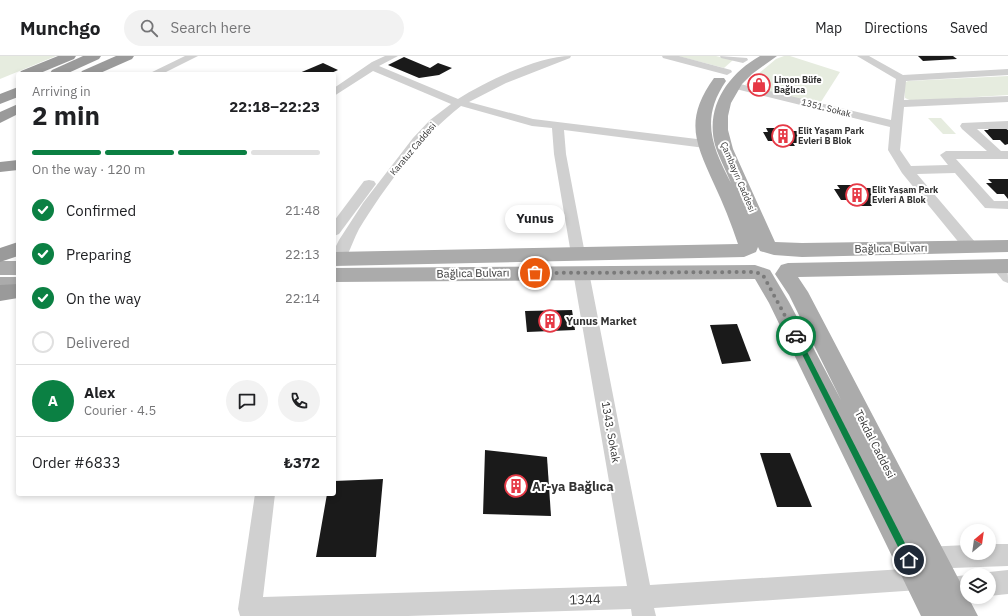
<!DOCTYPE html>
<meta charset="utf-8">
<style>
body{margin:0;font-family:"IBM Plex Sans",sans-serif;background:#f2f2f2;color:#202124;height:100vh;display:flex;flex-direction:column;font-size:15px;white-space:nowrap}
*{box-sizing:border-box;margin:0}
p{font-size:13px;color:#757577}
.icon{flex:none;width:22px;height:22px;fill:none;stroke:currentColor;stroke-width:2;stroke-linecap:round;stroke-linejoin:round}
.map{position:relative;flex:1;overflow:hidden}
.sheet{position:absolute;left:16px;top:16px;width:320px;height:424px;display:flex;flex-direction:column;background:#fff;border-radius:4px;box-shadow:0 2px 6px #0003}
.sheet>*{flex:none}
.needle{width:26px;rotate:29deg}
.tools{position:absolute;left:960px;top:468px;display:grid;gap:8px}
.tools a{display:grid;place-items:center;width:36px;height:36px;border-radius:50%;background:#fff;box-shadow:0 2px 6px #0003;font-size:20px}
.pin{position:absolute;display:grid;place-items:center;width:34px;height:34px;color:#fff;margin:-17px;border:2px solid #fff;border-radius:50%;box-shadow:0 1px 4px #0007}
.courier{position:absolute;display:grid;place-items:center;width:40px;height:40px;margin:-20px;border:3px solid #0b8043;border-radius:50%;background:#fff;color:#222;box-shadow:0 1px 5px #0007}
.bubble{position:absolute;height:28px;border-radius:14px;background:#fff;box-shadow:0 2px 6px #0003;font-size:13px;font-weight:700;line-height:28px;text-align:center}
.head em{font-style:normal;font-weight:700}
.head div{display:flex;flex-direction:column-reverse}
.head{display:flex;align-items:center;justify-content:space-between;height:68px;padding:0 16px}
h1{font-size:26px;font-weight:700;line-height:30px}
.bar{display:grid;grid-template-columns:repeat(4,1fr);gap:6px 4px;align-content:center;height:48px;padding:0 16px}
.bar i{height:5px;border-radius:3px;background:#e0e0e0}
.bar .active{background:#0b8043}
.bar p{grid-column:span 4}
.line{display:flex;align-items:center;gap:10px;padding:0 16px;border-top:1px solid #e0e0e0}
.line div{flex:1}
.round{display:grid;place-items:center;flex:none;width:42px;height:42px;border-radius:21px;background:#f2f2f2}
ol{padding:0 16px;list-style:none}
li{display:flex;align-items:center;gap:12px;height:44px}
li p{margin-inline-start:auto}
li .icon{padding:4px;border-radius:50%;background:#0b8043;color:#fff;stroke-width:4}
li:last-child{color:#757577}
li i{width:22px;height:22px;border:2px solid #e0e0e0;border-radius:50%}
header{display:flex;align-items:center;gap:24px;box-sizing:border-box;height:56px;padding:0 20px;background:#fff;border-bottom:1px solid #e0e0e0}
header strong{font-size:19px}
nav{display:flex;gap:22px;margin-inline-start:auto;font-size:14px}
.search{width:280px;height:36px;background:#f2f2f2;display:flex;align-items:center;gap:10px;box-sizing:border-box;padding:0 14px;border-radius:22px;color:#757577;font-size:15px}
.map>svg:first-child{display:block}
.green{fill:#e6ecdf}
.building{fill:#1a1a1a}
.lines{fill:none;stroke-linecap:round;stroke-linejoin:round}
.minor{fill:#d0d0d0;fill-rule:evenodd}
.major{fill:#ababab;fill-rule:evenodd}
.highway{fill:#9a9a9a;fill-rule:evenodd}
.route{fill:#0b8043}
.done{stroke:#7a7a7a;stroke-width:4;stroke-dasharray:0 7.2}
.labels{text-anchor:middle;stroke-width:4;stroke-linejoin:round;paint-order:stroke}
.far-poi-label{font-size:9px;font-weight:bold;fill:#333;stroke:#fff;text-anchor:start}
.far-street-label{font-size:9px;fill:#333;stroke:#fff}
.street-label{font-size:11px;fill:#333;stroke:#fff}
.poi-label{font-size:11px;font-weight:bold;fill:#333;stroke:#fff;text-anchor:start}
.near-poi-label{font-size:13px;font-weight:bold;fill:#333;stroke:#fff;text-anchor:start}
.near-street-label{font-size:13px;fill:#333;stroke:#fff}
</style>
<header>
<strong>Munchgo</strong>
<div class="search"><svg class="icon" aria-label="search" viewBox="0 0 24 24"><circle cx="10" cy="10" r="6"/><path d="M15 15l6 6"/></svg>Search here</div>
<nav><a>Map</a><a>Directions</a><a>Saved</a></nav>
</header>
<div class="map">
<svg width="1008" height="560" viewBox="0 0 1008 560">
<rect width="100%" height="100%" fill="#fff"/>
<g class="green">
<path d="M0,0H56L0,23Z"/>
<path d="M678,0H716L733,4L724,12Z"/>
<path d="M784,0H790L840,16L819,49L745,29L776,3Z"/>
<path d="M1008,20V39L912,45L905,42L904,27L908,25Z"/>
<path d="M928,62H941L956,78H943Z"/>
</g>
<g class="building">
<path d="M918,0H953L957,3L923,5Z"/>
<path d="M404,1L430,12L438,7L452,12L439,19L419,22L388,9Z"/>
<path d="M323,7L338,14L329,18H297Z"/>
<path d="M986,71H1003L1008,74V88L1005,89L1000,84H993L984,74H989Z"/>
<path d="M766,72H784L785,75H797L805,87H793L795,90H777L775,85H768L763,76H768Z"/>
<path d="M988,123H1008V143L1004,138H997L986,127H992Z"/>
<path d="M837,129H857L859,132H872L883,147H870L872,150H853L849,144H841L834,133H840Z"/>
<path d="M572,254L575,274L527,276L525,255Z"/>
<path d="M737,268L751,305L722,308L710,269Z"/>
<path d="M485,394L547,401L551,460L483,458Z"/>
<path d="M760,397H790L812,451H777Z"/>
<path d="M383,423L376,501H316L327,438H334V425Z"/>
</g>
<g class="lines">
<g class="minor">
<path d="M185,0H198L162,18H148Z"/>
<path d="M385,0H398L379,10L458,43C486,25 539,0 571,0L570,2L506,27L469,46L533,63L705,84L711,88L705,92L564,74L566,98L585,198L583,202L578,203L573,202L571,198L554,98L552,72L532,70L461,50C423,79 384,132 359,173C353,184 350,196 343,207H334V194L339,184L363,147L413,82L430,64L451,48L373,15L334,40V32L372,6Z"/>
<path d="M662,0H679L731,14L732,16L727,19L663,2Z"/>
<path d="M720,0L747,2L748,4L743,7L721,2Z"/>
<path d="M857,0H869L903,19L1008,13V19L906,25L904,44L1008,40V46L904,51L900,94L911,110L948,109L940,99L946,95H987L962,73L960,70L962,67L1008,65V73H977L1001,95H1008V103H956L994,145H1008V153L985,152L955,117L917,118L975,186L977,190L975,194L970,195L965,194L902,117L888,94L890,71L728,31L727,29L732,26L891,64L896,23Z"/>
<path d="M369,124L374,125L376,128L339,178L334,180V165L364,125Z"/>
<path d="M999,205C1008,208 1008,216 1008,227L1003,225L991,210L994,206Z"/>
<path d="M581,211L586,212L589,216L650,529L919,512L927,515L930,523L927,531L919,534L654,552L656,560H632L631,553L408,560H240L238,553L255,438H275L263,541L627,530L573,216L576,212Z"/>
<path d="M989,488H1008V510L924,513L916,510L913,502L916,494L924,491L967,489V497H989Z"/>
<path d="M1008,514V538L989,540V519H983L989,516Z"/>
<path d="M967,519V541H971L941,546L933,542L929,534L933,526L941,522Z"/>
</g>
<g class="major">
<path d="M760,0H777L752,18L742,28L731,47L728,60V74L733,93L775,186L802,187L1008,184V196L802,201L774,199L760,195L758,191L756,196L744,201L334,210V196L738,188C731,167 723,147 714,128C695,86 684,64 714,22H724L726,25C700,63 712,90 731,127C726,114 719,102 715,89C705,51 728,18 760,0Z"/>
<path d="M1008,203V217L798,221L808,236L978,560H921L769,247L755,223L334,226V212L755,209L770,214L789,246L841,344L789,239L775,218L781,209L788,207Z"/>
<rect x="0" y="205" width="18" height="14"/>
<rect x="0" y="221" width="18" height="14"/>
</g>
<g class="highway">
<path d="M58,0H76L74,3L38,18H19L21,15Z"/>
<path d="M83,0H101L99,3L66,18L50,17L52,14Z"/>
<path d="M116,0H134L132,3L98,18H80L82,15Z"/>
<path d="M18,31V41L0,48V38Z"/>
<path d="M18,48V58L0,67V56Z"/>
<path d="M18,104V114L0,116V106Z"/>
<path d="M18,186V200L0,206V192Z"/>
<path d="M18,228V242L0,245V229Z"/>
</g>
</g>
<path class="route" d="M796,277L799,280L912,501V507H906L793,280Z"/>
<g class="lines">
<path class="done" d="M535,217L755,216L763,219L796,280"/>
</g>
<defs>
<g id="shop-ring" transform="scale(1.15)"><circle r="9.5" fill="#fff" stroke="#e63946" stroke-width="1.5"/><path d="M-5-2.5h2.3a2.7 3.5 0 0 1 5.4 0H5L5.5 6h-11ZM-1.5-2.5h3a1.5 2.3 0 0 0-3 0Z" fill="#e63946"/></g>
<g id="building-ring" transform="scale(1.15)"><circle r="9.5" fill="#fff" stroke="#e63946" stroke-width="1.5"/><path d="M-4-6H4V6H1V3H-1V6H-4ZM-2.5-4.3h1.7v1.8h-1.7ZM.8-4.3h1.7v1.8H.8ZM-2.5-1h1.7V.8h-1.7ZM.8-1h1.7V.8H.8Z" fill="#e63946"/></g>
</defs>
<g fill-rule="evenodd">
<use href="#shop-ring" x="759" y="29"/>
<use href="#building-ring" x="783" y="80"/>
<use href="#building-ring" x="857" y="139"/>
<use href="#building-ring" x="550" y="265"/>
<use href="#building-ring" x="516" y="430"/>
</g>
<g class="labels">
<g class="far-poi-label">
<text x="774" y="27">Limon Büfe<tspan x="774" dy="10">Bağlıca</tspan></text>
<text x="798" y="78">Elit Yaşam Park<tspan x="798" dy="10">Evleri B Blok</tspan></text>
<text x="872" y="137">Elit Yaşam Park<tspan x="872" dy="10">Evleri A Blok</tspan></text>
</g>
<g class="far-street-label">
<text transform="translate(826 52) rotate(14)" y="3">1351. Sokak</text>
<text transform="translate(413 93) rotate(-50)" y="3">Karatuz Caddesi</text>
<text transform="translate(738 121) rotate(67)" y="3">Çambayırı Caddesi</text>
</g>
<g class="street-label">
<text transform="translate(891 192) rotate(-1)" y="4">Bağlıca Bulvarı</text>
<text transform="translate(473 217) rotate(-1)" y="4">Bağlıca Bulvarı</text>
<text transform="translate(611 376) rotate(80)" y="4">1343. Sokak</text>
<text transform="translate(875 388) rotate(63)" y="4">Tekdal Caddesi</text>
</g>
<g class="poi-label">
<text x="566" y="269">Yunus Market</text>
</g>
<g class="near-poi-label">
<text x="532" y="435">Ar-ya Bağlıca</text>
</g>
<g class="near-street-label">
<text transform="translate(585 543) rotate(-2)" y="5">1344</text>
</g>
</g>
</svg>
<div class="tools">
<a><svg class="needle" viewBox="-14 -14 28 28"><path d="M0-13l5 13h-10z" fill="#e53935"/><path d="M0 13l5-13h-10z" fill="#757577"/></svg></a>
<a><svg class="icon" aria-label="layers" viewBox="0 0 24 24"><path d="M12 4l9 5-9 5-9-5zM3 14l9 5 9-5"/></svg></a>
</div>
<div class="pin" style="left:535px;top:217px;background:#ea580c"><svg class="icon" aria-label="bag" viewBox="0 0 24 24"><path d="M5 8h14l-1 12H6zM9 8a3 3 0 0 1 6 0"/></svg></div>
<div class="pin" style="left:909px;top:504px;background:#1f2937"><svg class="icon" aria-label="home" viewBox="0 0 24 24"><path d="M3 11l9-7 9 7M6 9v11h12V9"/></svg></div>
<div class="courier" style="left:796px;top:280px"><svg class="icon" aria-label="car" viewBox="0 0 24 24"><path d="M5 17H2v-5l4-1 3-4h7l3 4 3 1v5h-3M9 17h6M6 11h13"/><circle cx="7" cy="17" r="2"/><circle cx="17" cy="17" r="2"/></svg></div>
<div class="bubble" style="left:505px;top:149px;width:60px">Yunus</div>
<section class="sheet">
<div class="head"><div><h1>2 min</h1><p>Arriving in</p></div><em>22:18–22:23</em></div>
<div class="bar"><i class="active"></i><i class="active"></i><i class="active"></i><i></i><p>On the way · 120 m</p></div>
<ol>
<li><svg class="icon" aria-label="check" viewBox="0 0 24 24"><path d="M5 12l5 5 9-10"/></svg>Confirmed<p>21:48</p></li>
<li><svg class="icon" aria-label="check" viewBox="0 0 24 24"><path d="M5 12l5 5 9-10"/></svg>Preparing<p>22:13</p></li>
<li><svg class="icon" aria-label="check" viewBox="0 0 24 24"><path d="M5 12l5 5 9-10"/></svg>On the way<p>22:14</p></li>
<li><i></i>Delivered</li>
</ol>
<div class="line" style="height:72px"><b class="round" style="background:#0b8043;color:#fff">A</b><div><b>Alex</b><p>Courier · 4.5</p></div><a class="round"><svg class="icon" aria-label="chat" viewBox="0 0 24 24"><path d="M4 5h16v11H9l-5 4z"/></svg></a><a class="round"><svg class="icon" aria-label="phone" viewBox="0 0 24 24"><path d="M5 4h4l2 5-3 2q2 4 5 5l2-3 5 2v4C11 20 4 13 5 4z"/></svg></a></div>
<div class="line" style="height:52px"><div>Order #6833</div><b>₺372</b></div>
</section>
</div>
